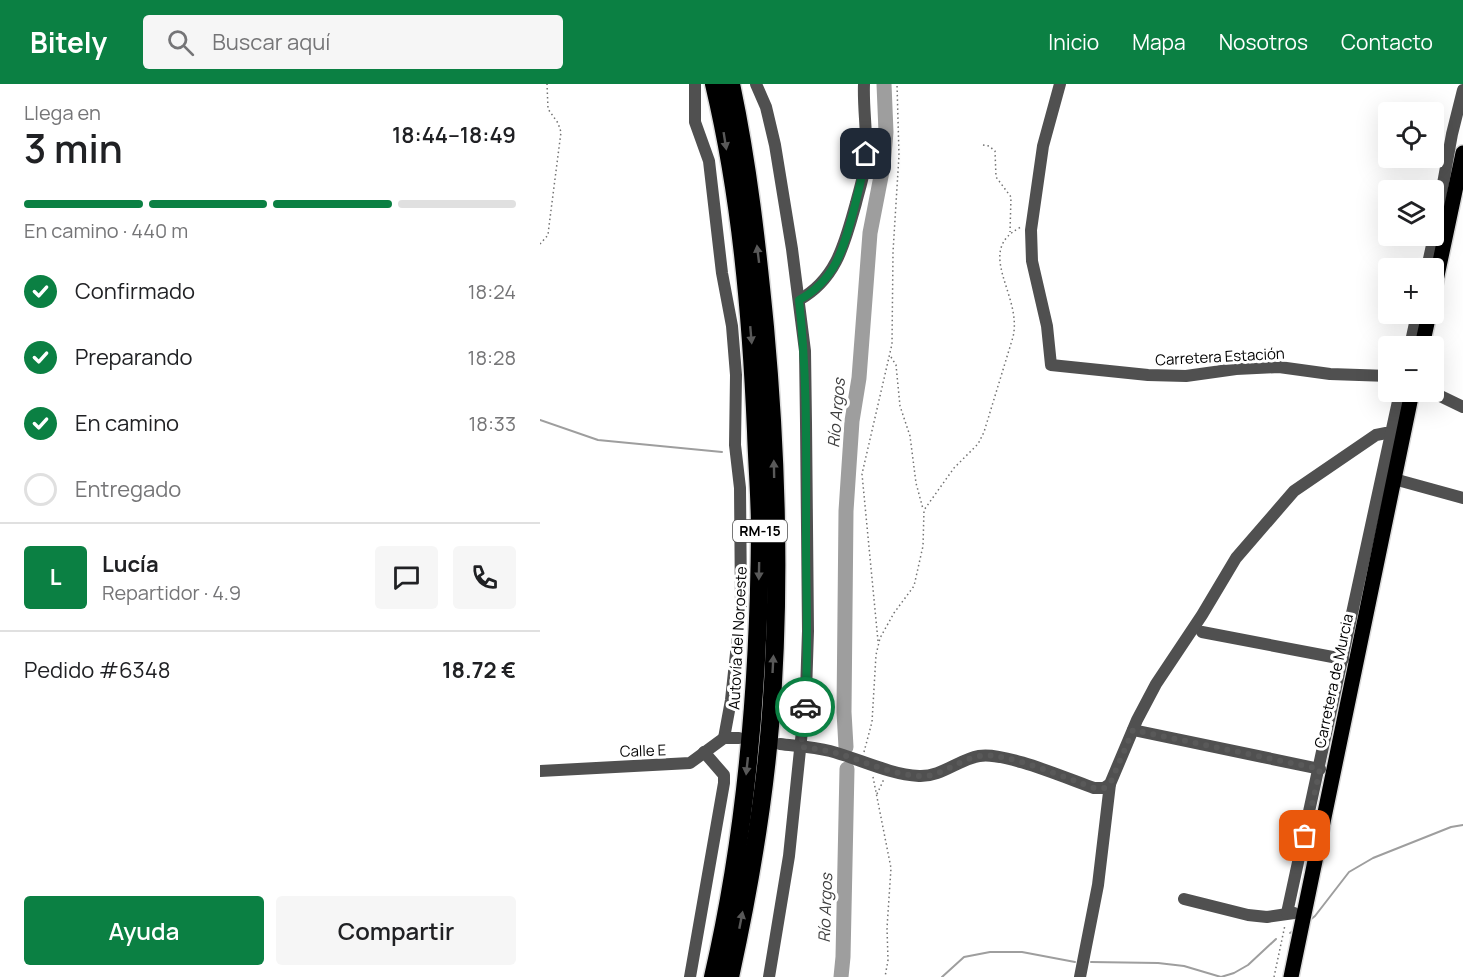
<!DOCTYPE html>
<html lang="es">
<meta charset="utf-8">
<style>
body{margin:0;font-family:Manrope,sans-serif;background:#f6f6f6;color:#202124;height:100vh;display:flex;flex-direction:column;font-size:22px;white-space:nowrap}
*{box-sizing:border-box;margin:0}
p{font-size:20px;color:#757577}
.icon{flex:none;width:33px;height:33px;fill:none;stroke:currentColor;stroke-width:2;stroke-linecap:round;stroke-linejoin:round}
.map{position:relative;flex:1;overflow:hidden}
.sheet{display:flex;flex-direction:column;background:#fff;width:540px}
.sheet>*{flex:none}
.tools{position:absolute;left:838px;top:18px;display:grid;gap:12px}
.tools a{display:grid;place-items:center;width:66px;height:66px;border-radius:6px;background:#fff;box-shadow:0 6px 24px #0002;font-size:30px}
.pin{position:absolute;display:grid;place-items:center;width:51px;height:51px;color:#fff;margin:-26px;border-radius:12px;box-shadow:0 3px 9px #0006}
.courier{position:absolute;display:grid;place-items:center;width:60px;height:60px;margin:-30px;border:4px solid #0b8043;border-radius:50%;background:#fff;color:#222;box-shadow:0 2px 8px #0007}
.head em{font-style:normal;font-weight:600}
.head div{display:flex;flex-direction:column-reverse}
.head{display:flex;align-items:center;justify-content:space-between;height:102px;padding:0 24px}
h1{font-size:39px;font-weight:600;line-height:45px}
.bar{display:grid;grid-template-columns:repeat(4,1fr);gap:9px 6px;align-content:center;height:72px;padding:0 24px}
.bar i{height:8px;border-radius:4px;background:#e0e0e0}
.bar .selected{background:#0b8043}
.bar p{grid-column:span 4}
.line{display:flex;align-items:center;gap:15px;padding:0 24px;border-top:2px solid #e0e0e0}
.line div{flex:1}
.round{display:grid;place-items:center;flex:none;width:63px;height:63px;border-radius:6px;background:#f6f6f6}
ol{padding:0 24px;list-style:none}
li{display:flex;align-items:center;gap:18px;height:66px}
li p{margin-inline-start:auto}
li .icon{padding:6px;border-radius:50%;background:#0b8043;color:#fff;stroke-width:4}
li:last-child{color:#757577}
li i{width:33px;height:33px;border:3px solid #e0e0e0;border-radius:50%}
.cta{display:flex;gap:12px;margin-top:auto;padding:12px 24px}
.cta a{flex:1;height:69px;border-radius:6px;background:#0b8043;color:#fff;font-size:24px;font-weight:600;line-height:69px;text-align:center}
.cta a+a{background:#f6f6f6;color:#202124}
header{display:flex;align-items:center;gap:36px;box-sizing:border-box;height:84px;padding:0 30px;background:#0b8043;color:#fff}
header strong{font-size:28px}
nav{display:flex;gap:33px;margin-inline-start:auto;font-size:21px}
.search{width:420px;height:54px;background:#f6f6f6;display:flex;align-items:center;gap:15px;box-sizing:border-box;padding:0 21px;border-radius:6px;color:#757577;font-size:22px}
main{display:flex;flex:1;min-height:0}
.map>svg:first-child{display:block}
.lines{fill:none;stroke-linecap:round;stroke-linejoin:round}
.stream{stroke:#9e9e9e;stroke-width:2}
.river{stroke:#9e9e9e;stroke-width:15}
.major-casing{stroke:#dbdbdb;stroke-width:18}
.highway-casing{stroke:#dbdbdb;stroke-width:21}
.path{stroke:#727272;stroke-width:1.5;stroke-dasharray:1.5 3;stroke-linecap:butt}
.minor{stroke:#505050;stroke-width:12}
.major{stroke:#000;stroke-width:15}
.highway{stroke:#000;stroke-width:18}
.oneway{fill:#595959}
.done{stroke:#595959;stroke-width:6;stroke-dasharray:0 10.8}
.route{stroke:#0b8043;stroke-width:8}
.labels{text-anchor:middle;stroke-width:6;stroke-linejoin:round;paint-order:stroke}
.shield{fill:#fff;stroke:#4c4c4c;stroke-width:1.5}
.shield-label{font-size:14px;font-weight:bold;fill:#000}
.street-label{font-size:15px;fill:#000;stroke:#fff}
.water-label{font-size:16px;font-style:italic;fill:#3f3f3f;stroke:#fff}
</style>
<header>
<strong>Bitely</strong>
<div class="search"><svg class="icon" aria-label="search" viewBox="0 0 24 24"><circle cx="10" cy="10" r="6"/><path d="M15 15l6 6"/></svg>Buscar aquí</div>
<nav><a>Inicio</a><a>Mapa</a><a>Nosotros</a><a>Contacto</a></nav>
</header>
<main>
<section class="sheet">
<div class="head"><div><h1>3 min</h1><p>Llega en</p></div><em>18:44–18:49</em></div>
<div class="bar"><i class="selected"></i><i class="selected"></i><i class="selected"></i><i></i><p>En camino · 440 m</p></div>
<ol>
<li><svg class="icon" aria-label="check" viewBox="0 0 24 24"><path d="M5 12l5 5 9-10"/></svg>Confirmado<p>18:24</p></li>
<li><svg class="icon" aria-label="check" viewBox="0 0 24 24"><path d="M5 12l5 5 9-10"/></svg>Preparando<p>18:28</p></li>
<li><svg class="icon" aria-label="check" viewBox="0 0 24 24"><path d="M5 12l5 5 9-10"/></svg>En camino<p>18:33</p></li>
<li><i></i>Entregado</li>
</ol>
<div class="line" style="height:108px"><b class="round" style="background:#0b8043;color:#fff">L</b><div><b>Lucía</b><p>Repartidor · 4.9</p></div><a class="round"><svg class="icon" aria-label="chat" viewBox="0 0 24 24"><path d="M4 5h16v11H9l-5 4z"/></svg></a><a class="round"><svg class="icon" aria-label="phone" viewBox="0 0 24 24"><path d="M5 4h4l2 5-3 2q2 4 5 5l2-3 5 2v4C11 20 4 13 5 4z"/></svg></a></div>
<div class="line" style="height:78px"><div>Pedido #6348</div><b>18.72 €</b></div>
<div class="cta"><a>Ayuda</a><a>Compartir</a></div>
</section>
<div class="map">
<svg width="923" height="893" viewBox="0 0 923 893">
<rect width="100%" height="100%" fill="#fff"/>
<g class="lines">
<g class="stream">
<path d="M0,336L58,356L182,368"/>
<path d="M770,836L775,832L809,788L833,774L911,743L923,741"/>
<path d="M750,849L753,847"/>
<path d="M551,878L618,879L644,882L681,893L694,889L708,881L736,855"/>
<path d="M402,893L424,873L450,868H482L535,878"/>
</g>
<g class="river">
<path d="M306,663L304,628L306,427L312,337L319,294L330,149L343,82L346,48L344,0"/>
<path d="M301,893L303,873L307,685"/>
</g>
<g class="major-casing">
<g id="major">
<path d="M894,206L923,69"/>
<path d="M882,262L889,230"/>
<path d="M751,893L872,308"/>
</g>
</g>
<g class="highway-casing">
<g id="highway">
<path d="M173,893C207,747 219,596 220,447C220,413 217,380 216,347C211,230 201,114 174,0"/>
<path d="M190,893C208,811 223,726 230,642C241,509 237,375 225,243C217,161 208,80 191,0"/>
</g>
</g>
<g class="path">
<path d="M443,61L449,62L455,67L456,93L471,113L470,148"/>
<path d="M0,160L8,151L9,142L21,48L18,39L8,25L7,0"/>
<path d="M351,273L356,281L360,322L370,352L376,399L383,425"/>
<path d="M338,557L322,390L352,260L353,168L359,71L357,0"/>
<path d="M324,668L332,638L336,571L340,554L354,529L374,502L383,462L384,426L414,384L438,360L444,348L473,253C483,211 433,167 481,143"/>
<path d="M333,693L351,784L347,844L348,876L345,893"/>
<path d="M337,710L344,695"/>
<path d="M734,893L745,841"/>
</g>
<g class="minor">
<path d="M155,0V38L169,77L182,189L192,242L196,291L195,361L200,404L201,523L191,616L184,654"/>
<path d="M216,0L226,23L235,61L252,165L265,267L266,339L268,547L266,608L249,772L229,893"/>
<path d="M520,0L503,62L491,146L492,177L507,242L511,281L608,291L646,292L696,285L739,283L790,290L849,292"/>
<path d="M894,149L912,50L923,6"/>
<path d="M887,184L894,152"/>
<path d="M259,216C297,195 305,158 316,119C320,103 326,86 326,70C327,46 323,23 324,0"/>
<path d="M870,262L877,230"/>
<path d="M892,308L923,323"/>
<path d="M854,395L923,414"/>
<path d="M662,548L803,575"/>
<path d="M593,646L780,685"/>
<path d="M240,660C256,662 274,663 290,667C320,675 348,690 379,692C401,693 418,676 439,672C463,667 528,695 554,704H564L570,700L597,636L616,600L662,531L696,474L754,407L836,351L846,349L863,352"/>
<path d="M0,687L150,679L184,654H199"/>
<path d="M644,815L708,831L727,833L754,829"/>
<path d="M747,829L860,308"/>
<path d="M150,893L184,699V691L164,668"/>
<path d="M540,893L558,801L570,700"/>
</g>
<use href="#major" class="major"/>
<use href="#highway" class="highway"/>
</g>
<defs><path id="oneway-solid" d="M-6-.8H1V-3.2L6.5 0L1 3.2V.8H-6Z" transform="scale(1.5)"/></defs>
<g class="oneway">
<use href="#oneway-solid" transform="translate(185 57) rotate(81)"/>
<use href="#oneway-solid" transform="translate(218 170) rotate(-97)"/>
<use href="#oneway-solid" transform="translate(211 251) rotate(85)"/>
<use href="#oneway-solid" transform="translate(234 385) rotate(-91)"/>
<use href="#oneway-solid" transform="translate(219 487) rotate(91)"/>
<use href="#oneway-solid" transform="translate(233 580) rotate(-87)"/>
<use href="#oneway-solid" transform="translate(207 682) rotate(96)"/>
<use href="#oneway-solid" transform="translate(201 836) rotate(-79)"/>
</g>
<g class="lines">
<path class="done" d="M265,623L261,663C270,664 279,665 288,667C319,674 348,691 381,692C402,693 419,675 440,672C464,667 528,695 554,704H564L570,700L593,646L780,685L765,752"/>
<path class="route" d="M265,623C269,568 266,513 266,458C266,377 268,296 259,216C295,196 303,166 313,129C318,109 323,90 326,70"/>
</g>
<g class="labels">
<rect class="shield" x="193" y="436" width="54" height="22" rx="4.5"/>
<g class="shield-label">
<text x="220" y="452">RM-15</text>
</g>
<g class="street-label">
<text transform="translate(680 273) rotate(-3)" y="5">Carretera Estación</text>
<text transform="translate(198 554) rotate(-87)" y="5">Autovía del Noroeste</text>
<text transform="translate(794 597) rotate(-78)" y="5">Carretera de Murcia</text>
<text transform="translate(103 667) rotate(-2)" y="5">Calle E</text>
</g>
<g class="water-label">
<text transform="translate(296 329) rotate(-85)" y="6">Río Argos</text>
<text transform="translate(285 824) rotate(-88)" y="6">Río Argos</text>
</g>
</g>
</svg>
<div class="tools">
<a><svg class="icon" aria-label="locate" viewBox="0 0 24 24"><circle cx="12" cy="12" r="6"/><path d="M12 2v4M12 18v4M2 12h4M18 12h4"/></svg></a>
<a><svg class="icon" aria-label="layers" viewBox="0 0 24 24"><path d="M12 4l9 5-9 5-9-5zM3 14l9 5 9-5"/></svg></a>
<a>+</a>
<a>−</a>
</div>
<div class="pin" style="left:765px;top:752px;background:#ea580c"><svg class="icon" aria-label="bag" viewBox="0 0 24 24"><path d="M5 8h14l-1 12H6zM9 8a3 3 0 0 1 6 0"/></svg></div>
<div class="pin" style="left:326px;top:70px;background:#1f2937"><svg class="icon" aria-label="home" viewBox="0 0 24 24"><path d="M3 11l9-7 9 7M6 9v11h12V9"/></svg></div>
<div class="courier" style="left:265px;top:623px"><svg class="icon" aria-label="car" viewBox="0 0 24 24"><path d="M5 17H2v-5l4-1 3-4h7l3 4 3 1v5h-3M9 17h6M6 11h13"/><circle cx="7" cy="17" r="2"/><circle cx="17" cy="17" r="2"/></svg></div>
</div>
</main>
